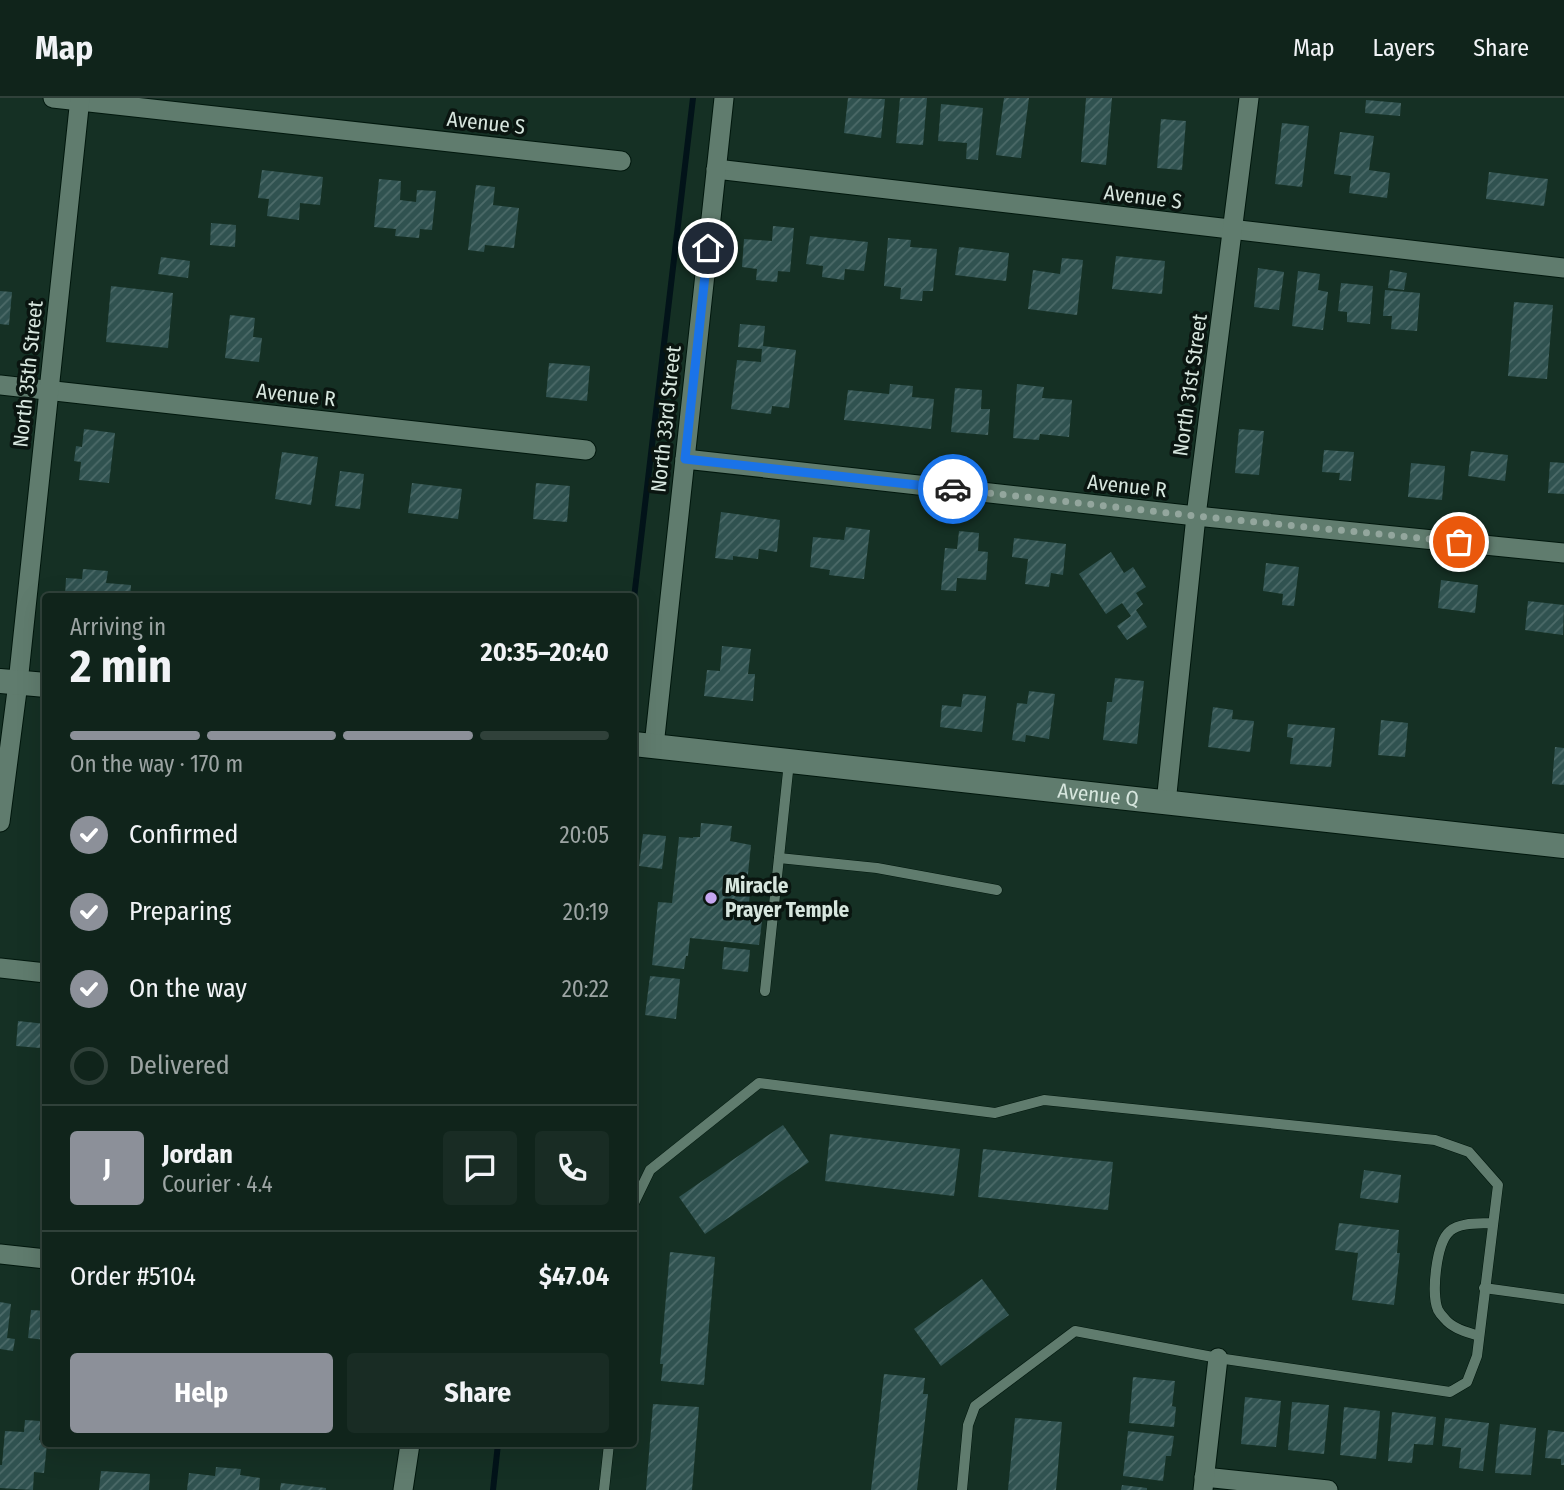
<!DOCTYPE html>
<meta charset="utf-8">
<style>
body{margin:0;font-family:"Fira Sans Condensed",sans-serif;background:#192c24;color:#f1f3f6;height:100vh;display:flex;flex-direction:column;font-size:26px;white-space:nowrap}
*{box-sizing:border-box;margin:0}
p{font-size:23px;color:#9ca4a3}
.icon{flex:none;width:38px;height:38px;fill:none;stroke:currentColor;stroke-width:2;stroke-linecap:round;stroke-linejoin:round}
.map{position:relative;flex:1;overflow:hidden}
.panel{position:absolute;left:42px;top:495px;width:595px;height:854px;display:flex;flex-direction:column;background:#10241b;border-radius:7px;box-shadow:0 7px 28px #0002,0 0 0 2px #30413a}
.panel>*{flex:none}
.pin{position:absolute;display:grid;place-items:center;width:60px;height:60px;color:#fff;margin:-30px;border:4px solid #fff;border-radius:50%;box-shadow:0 2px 7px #0007}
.courier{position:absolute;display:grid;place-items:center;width:70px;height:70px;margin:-35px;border:5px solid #1a73e8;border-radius:50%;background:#fff;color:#222;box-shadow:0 2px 9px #0007}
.headline em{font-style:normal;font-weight:700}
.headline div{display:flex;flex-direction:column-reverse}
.headline{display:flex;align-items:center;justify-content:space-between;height:119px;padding:0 28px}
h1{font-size:46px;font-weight:700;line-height:52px}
.bar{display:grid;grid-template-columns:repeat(4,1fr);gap:10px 7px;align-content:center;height:84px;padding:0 28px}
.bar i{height:9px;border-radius:5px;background:#30413a}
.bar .current{background:#8c9099}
.bar p{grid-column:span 4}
.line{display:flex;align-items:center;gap:18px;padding:0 28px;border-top:2px solid #30413a}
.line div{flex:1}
.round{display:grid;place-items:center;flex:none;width:74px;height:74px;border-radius:7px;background:#192c24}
ol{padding:0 28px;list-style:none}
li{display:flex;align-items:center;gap:21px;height:77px}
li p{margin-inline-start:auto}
li .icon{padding:7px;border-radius:50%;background:#8c9099;color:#fff;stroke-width:4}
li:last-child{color:#9ca4a3}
li i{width:38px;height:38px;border:4px solid #30413a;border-radius:50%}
.cta{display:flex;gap:14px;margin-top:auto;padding:14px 28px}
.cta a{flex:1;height:80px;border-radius:7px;background:#8c9099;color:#fff;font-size:28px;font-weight:700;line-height:80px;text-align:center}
.cta a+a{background:#192c24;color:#f1f3f6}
header{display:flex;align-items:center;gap:42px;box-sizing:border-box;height:98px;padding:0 35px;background:#10241b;border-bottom:2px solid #30413a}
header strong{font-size:33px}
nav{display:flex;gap:38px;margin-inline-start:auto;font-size:24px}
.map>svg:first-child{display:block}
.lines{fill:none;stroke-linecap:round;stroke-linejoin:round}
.stream{stroke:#021319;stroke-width:6}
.building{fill:url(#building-hatch)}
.service-casing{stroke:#00170d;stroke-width:11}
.minor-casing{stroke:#00170d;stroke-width:21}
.tertiary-casing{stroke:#00170d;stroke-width:26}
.service{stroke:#607c6e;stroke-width:10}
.minor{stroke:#607c6e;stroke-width:19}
.tertiary{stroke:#607c6e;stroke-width:24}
.done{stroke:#93a69d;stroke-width:7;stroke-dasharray:0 12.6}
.route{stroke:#1a73e8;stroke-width:9}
.poi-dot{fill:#c6a6f0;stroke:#0a1510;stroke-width:2.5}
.labels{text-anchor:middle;stroke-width:7;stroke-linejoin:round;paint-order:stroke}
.street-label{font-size:21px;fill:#d7e6de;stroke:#0a1510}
.poi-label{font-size:21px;font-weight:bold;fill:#d7e6de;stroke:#0a1510;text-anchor:start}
</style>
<header>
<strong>Map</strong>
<nav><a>Map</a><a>Layers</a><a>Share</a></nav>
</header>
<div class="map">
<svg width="1564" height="1392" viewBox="0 0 1564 1392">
<defs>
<pattern id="building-hatch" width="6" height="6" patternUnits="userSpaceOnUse" patternTransform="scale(1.75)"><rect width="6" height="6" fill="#305250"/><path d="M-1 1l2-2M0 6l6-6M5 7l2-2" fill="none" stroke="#4d6b69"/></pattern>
</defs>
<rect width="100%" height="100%" fill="#153024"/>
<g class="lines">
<g class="stream">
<path d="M634,500L693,0"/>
<path d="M493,1392L498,1346"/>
</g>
</g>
<g class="building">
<path d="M848,0L885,1L881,40L844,35Z"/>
<path d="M900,0H927L923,47L896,45Z"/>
<path d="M1004,0H1029L1021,60L996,57Z"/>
<path d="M1086,0H1112L1106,67L1081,64Z"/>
<path d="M1366,2L1401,5L1400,18L1365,15Z"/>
<path d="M941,6L983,10L978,62L966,61L967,45L938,43Z"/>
<path d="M1161,21L1186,23L1182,72L1157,70Z"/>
<path d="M1282,25L1309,28L1302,89L1275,86Z"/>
<path d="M1340,34L1374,38L1369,72L1390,75L1387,100L1349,95L1351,78L1334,76Z"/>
<path d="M262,72L323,79L320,107L300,105L299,122L267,118L269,101L258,100Z"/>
<path d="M1489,74L1548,81L1544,108L1486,101Z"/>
<path d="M379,81L401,83L400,102L416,104L417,92L436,93L432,132L420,131L419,140L395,138L396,131L374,129Z"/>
<path d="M476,87L495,89L493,107L519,110L514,150L485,147L484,154L468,152Z"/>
<path d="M211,125L236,127L235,149L210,147Z"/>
<path d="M773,128L794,130L790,174L778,173L777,184L756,182L757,171L742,169L744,141L772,143Z"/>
<path d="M810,138L868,144L864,173L845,171L844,182L822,179L823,168L806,166Z"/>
<path d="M888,140L911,142L910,149L937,151L933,193H923L922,203L900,201L901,190L884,188Z"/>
<path d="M959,149L1009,155L1006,183L955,177Z"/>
<path d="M1116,158L1165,163L1162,196L1112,191Z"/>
<path d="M161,159L190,163L188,180L158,176Z"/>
<path d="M1062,160L1083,162L1077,217L1028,211L1033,172L1060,176Z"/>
<path d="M1258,170L1284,174L1279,212L1254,209Z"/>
<path d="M1390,172L1407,175L1404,192L1388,190Z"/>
<path d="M1298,173L1320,176L1318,192L1328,194L1323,232L1292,228Z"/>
<path d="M1341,185L1373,188L1370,226L1347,224V214L1338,213Z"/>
<path d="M111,188L173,195L168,250L106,244Z"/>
<path d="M1385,192L1420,195L1417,233L1391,231L1392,218H1383Z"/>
<path d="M0,193L12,194L9,227L0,226Z"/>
<path d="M1514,204L1553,207L1547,281L1508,278Z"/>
<path d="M230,217L255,220L253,239L262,240L259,264L225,260Z"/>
<path d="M740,226L765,228L763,248L796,252L789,310L772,308L771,316L731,311L737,262L761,264L762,251L738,249Z"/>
<path d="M549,265L590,268L587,303L546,299Z"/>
<path d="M890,286L913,288L912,299L934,301L931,331L844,322L848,292L889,296Z"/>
<path d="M1017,286L1044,289L1042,300L1072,302L1069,339L1040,336L1039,342L1013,340Z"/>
<path d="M955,290L982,292L981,311H990L988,337L951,334Z"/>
<path d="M84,331L115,335L109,385L79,382L81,364L74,363L76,348L82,349Z"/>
<path d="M1239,331L1264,333L1259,377L1235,375Z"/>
<path d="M1324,352L1354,354L1351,383L1339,382L1340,375L1322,374Z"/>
<path d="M1471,353L1508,357L1505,383L1468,378Z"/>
<path d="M282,354L318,359L311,407L275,401Z"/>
<path d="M1550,364L1564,365V396L1548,395Z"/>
<path d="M1411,365L1445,368L1442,402L1408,399Z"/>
<path d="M340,373L364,376L360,411L335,408Z"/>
<path d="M412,385L462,391L458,421L408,415Z"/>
<path d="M536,385L570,388L567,424L533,421Z"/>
<path d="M721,414L780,422L777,454L759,451L758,461L733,458V462L715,460Z"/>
<path d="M846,429L870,432L864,481L829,477L830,472L810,469L813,439L844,442Z"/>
<path d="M959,433L979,435L978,453L988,454L986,482L957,480L956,493L941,492L945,450L957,451Z"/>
<path d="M1014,440L1066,446L1063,477L1051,475L1049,489L1025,486L1028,461L1012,459Z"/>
<path d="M1111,454L1124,475L1133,469L1146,489L1136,495L1143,506L1136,512L1147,529L1127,542L1117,528L1131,518L1122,505L1106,516L1079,476Z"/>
<path d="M1266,465L1299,469L1294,508L1282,507L1283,496L1263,493Z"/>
<path d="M83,471L108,473L106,485L131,487L130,499H65L66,480L82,481Z"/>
<path d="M1441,482L1478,487L1475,515L1438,510Z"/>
<path d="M1528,503L1564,507L1563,537L1525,532Z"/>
<path d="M722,548L751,551L748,576H755L753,603L704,598L707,572L720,573Z"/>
<path d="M1115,580L1144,583L1137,646L1103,642L1107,604H1112Z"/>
<path d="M1029,593L1055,596L1049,641L1026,637L1025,644L1012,642L1017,605L1027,606Z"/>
<path d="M963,596L986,598L982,634L940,629L942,607L961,609Z"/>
<path d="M1213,609L1233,612L1232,621L1254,623L1250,654L1208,649Z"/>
<path d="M1381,622L1408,625L1405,659L1378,657Z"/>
<path d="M1288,626L1335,630L1331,669L1290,666L1293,640L1287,639Z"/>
<path d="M1555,649L1564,650V687L1552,686Z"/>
<path d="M701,725L732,728L730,743L751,747L746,795H750L748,814L763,815L759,847L690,840L688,858H686L684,871L652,867L658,804L672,805L679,739L693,740V739H700Z"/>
<path d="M643,736L666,738L662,771L639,768Z"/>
<path d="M724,849L750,852L748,874L722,871Z"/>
<path d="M650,878L680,881L676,921L645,917Z"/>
<path d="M18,923L46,926V960H40V950L16,948Z"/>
<path d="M783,1027L809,1064L705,1136L679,1099Z"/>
<path d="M830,1036L960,1051L954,1098L825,1083Z"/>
<path d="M983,1051L1113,1064L1108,1112L978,1099Z"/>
<path d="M1364,1072L1401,1077L1398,1105L1360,1100Z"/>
<path d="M1339,1125L1399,1132L1397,1155H1400L1394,1207L1352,1202L1358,1155L1335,1152Z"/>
<path d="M670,1154L715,1159L704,1287L661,1283L663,1266H660Z"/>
<path d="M982,1181L1009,1217L941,1268L914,1231Z"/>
<path d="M0,1204L11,1206L7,1240L15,1241L13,1253L0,1251Z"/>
<path d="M31,1212L46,1213V1242L28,1240Z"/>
<path d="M884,1276L925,1280L923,1296H928L917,1392H871Z"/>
<path d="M1133,1279L1175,1283L1172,1308L1176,1309L1174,1329L1129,1325Z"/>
<path d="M1245,1299L1281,1303L1276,1349L1241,1346Z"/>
<path d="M1292,1304L1329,1307L1324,1356L1288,1352Z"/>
<path d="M653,1306L699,1309L692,1392H646Z"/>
<path d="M1344,1309L1380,1313L1376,1361L1340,1357Z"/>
<path d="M1392,1314L1436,1319L1433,1347L1414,1346L1412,1365L1388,1363Z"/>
<path d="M1015,1320L1062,1324L1056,1392H1008Z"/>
<path d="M1445,1320L1489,1325L1483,1373L1459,1370L1461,1350L1442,1348Z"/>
<path d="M25,1322L41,1323L39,1342H46L47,1346L44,1375L34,1374L33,1392L0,1390V1367H2L5,1333L24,1334Z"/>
<path d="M1500,1326L1536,1330L1531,1377L1495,1375Z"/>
<path d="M1548,1332L1564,1334V1367H1561V1361L1545,1360Z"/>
<path d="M1128,1333L1174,1338L1171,1358H1166L1163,1383L1123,1378Z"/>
<path d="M216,1369L241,1371L240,1377L260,1380L259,1392H187L189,1375L215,1378Z"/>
<path d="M101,1373L150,1376L149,1392H99Z"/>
<path d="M281,1385L326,1390V1392H280Z"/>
<path d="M1122,1387L1147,1390V1392H1121Z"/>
</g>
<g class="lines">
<g class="service-casing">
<g id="service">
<path d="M779,760L877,770L997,792"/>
<path d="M765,893L789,664"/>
<path d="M634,1105L650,1072L759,985L995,1015L1044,1002L1435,1042L1469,1054L1498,1087L1477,1258L1467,1284L1450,1294L1218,1260L1075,1233L975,1308L968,1327L962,1392"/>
<path d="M1484,1190L1564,1201"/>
<path d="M1479,1238C1468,1234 1453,1231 1445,1221C1442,1218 1440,1216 1438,1212C1431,1196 1436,1145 1450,1133C1461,1124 1479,1126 1493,1125"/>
<path d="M604,1392L609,1346"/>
</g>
</g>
<g class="minor-casing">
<g id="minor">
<path d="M53,0L621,63"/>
<path d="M716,71L1564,170"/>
<path d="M0,287L586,352"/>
<path d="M685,361L1196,418L1564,455"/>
<path d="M654,648L724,0"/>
<path d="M1166,705L1196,418L1249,0"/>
<path d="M0,724L18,585L80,0"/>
<path d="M0,870L46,875"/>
<path d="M0,1156L46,1161"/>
<path d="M1204,1379L1328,1392"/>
<path d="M403,1392L410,1346"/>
<path d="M1203,1392L1218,1260"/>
</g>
</g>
<g class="tertiary-casing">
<g id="tertiary">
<path d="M0,583L46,587"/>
<path id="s1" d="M634,646L1564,748"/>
</g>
</g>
<use href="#service" class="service"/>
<use href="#minor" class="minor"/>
<use href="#tertiary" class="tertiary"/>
</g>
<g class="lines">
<path class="done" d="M953,391L1196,418L1459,444"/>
<path class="route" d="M708,150L685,361L953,391"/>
</g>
<circle class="poi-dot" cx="711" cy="800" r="7"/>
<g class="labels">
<g class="street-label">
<text transform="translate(486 25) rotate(6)" y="7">Avenue S</text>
<text transform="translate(1143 99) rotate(7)" y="7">Avenue S</text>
<text transform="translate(28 276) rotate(-84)" y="7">North 35th Street</text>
<text transform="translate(1190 287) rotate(-82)" y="7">North 31st Street</text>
<text transform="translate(296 297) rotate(6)" y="7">Avenue R</text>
<text transform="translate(666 321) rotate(-84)" y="7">North 33rd Street</text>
<text transform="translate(1127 388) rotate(6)" y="7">Avenue R</text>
<text dy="7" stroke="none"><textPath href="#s1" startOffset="467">Avenue Q</textPath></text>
</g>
<g class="poi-label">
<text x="725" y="795">Miracle<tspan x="725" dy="24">Prayer Temple</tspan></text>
</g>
</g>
</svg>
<div class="pin" style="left:1459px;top:444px;background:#ea580c"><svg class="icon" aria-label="bag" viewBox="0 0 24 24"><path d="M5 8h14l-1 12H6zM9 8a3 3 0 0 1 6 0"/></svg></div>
<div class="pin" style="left:708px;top:150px;background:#1f2937"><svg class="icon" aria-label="home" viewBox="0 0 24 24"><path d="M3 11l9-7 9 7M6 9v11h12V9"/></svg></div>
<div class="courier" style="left:953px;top:391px"><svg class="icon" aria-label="car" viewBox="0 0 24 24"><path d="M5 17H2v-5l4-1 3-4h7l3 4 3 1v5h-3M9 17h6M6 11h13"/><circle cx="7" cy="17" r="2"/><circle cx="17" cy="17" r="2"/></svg></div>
<section class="panel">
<div class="headline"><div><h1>2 min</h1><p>Arriving in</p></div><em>20:35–20:40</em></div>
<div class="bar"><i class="current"></i><i class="current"></i><i class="current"></i><i></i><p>On the way · 170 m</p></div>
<ol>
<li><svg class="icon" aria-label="check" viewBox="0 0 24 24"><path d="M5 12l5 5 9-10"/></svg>Confirmed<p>20:05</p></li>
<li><svg class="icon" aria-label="check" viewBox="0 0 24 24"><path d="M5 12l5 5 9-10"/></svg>Preparing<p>20:19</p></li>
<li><svg class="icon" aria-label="check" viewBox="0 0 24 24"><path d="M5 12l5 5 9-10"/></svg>On the way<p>20:22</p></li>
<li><i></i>Delivered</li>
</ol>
<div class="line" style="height:126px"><b class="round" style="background:#8c9099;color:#fff">J</b><div><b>Jordan</b><p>Courier · 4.4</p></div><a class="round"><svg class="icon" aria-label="chat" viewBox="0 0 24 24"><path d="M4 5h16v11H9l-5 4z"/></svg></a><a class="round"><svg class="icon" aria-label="phone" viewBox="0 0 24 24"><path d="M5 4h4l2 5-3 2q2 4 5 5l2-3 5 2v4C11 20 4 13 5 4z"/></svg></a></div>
<div class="line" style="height:91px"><div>Order #5104</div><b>$47.04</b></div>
<div class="cta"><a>Help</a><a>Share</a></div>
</section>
</div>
